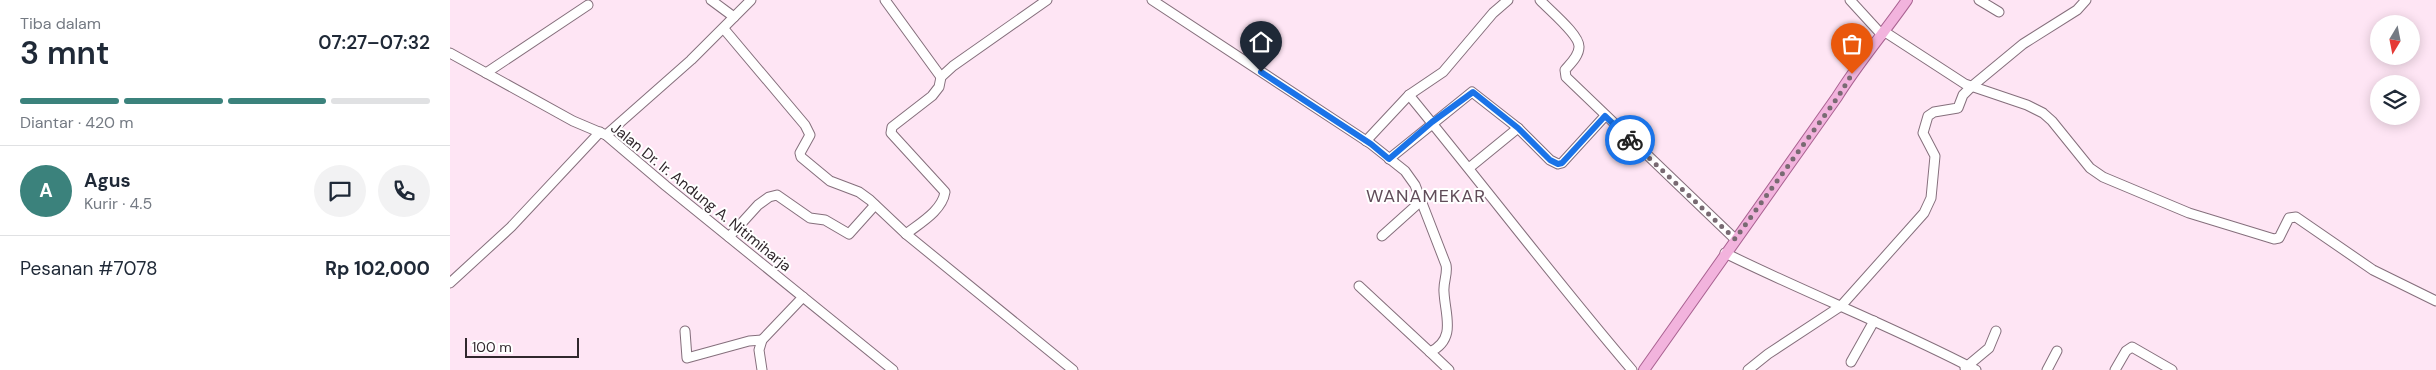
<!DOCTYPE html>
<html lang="id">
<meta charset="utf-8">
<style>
body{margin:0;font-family:"DM Sans",sans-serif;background:#f2f2f3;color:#1f2937;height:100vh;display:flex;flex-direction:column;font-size:19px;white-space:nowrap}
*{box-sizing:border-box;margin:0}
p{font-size:16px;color:#747a83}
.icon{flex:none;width:28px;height:28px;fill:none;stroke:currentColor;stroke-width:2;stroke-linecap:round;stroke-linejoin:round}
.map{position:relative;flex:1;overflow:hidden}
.details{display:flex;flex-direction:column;background:#fff;width:450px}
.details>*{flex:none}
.needle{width:32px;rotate:190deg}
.controls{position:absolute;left:1920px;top:15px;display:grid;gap:10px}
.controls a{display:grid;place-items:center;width:50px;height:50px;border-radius:50%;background:#fff;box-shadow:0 2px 12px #0003;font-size:25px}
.scale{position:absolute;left:15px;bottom:12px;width:114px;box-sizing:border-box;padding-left:5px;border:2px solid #30272c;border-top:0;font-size:14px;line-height:18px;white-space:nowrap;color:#30272c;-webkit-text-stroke:4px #fff;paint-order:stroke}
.pin{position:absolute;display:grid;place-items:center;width:42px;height:42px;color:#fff;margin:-51px -21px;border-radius:50% 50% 50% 0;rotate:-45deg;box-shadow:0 0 5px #0007}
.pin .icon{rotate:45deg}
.courier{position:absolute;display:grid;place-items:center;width:50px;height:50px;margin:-25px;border:4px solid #1a73e8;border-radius:50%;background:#fff;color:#222;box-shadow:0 1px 6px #0007}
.headline em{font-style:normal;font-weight:600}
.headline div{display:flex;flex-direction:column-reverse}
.headline{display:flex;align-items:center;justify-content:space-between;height:85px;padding:0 20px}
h1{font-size:32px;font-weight:600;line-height:38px}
.bar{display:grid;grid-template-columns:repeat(4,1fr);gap:8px 5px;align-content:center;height:60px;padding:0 20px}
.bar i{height:6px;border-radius:4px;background:#e0e1e3}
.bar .current{background:#3b827c}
.bar p{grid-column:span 4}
.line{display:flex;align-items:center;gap:12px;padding:0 20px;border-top:1px solid #e0e1e3}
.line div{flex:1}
.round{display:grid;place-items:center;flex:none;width:52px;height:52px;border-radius:26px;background:#f2f2f3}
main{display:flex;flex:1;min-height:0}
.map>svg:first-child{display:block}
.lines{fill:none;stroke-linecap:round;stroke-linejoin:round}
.minor-casing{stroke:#856f7c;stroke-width:11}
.major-casing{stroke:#a96291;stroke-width:12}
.minor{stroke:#fff;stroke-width:9}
.major{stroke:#f2b3dd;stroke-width:10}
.done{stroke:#786a72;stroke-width:5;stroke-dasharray:0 9}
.route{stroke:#1a73e8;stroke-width:6}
.labels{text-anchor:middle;stroke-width:4;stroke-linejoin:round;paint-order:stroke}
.street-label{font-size:15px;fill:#30272c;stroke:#fff}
.quarter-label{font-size:18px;letter-spacing:1px;fill:#614c59;stroke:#fff}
</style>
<main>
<section class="details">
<div class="headline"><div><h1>3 mnt</h1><p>Tiba dalam</p></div><em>07:27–07:32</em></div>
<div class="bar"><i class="current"></i><i class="current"></i><i class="current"></i><i></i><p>Diantar · 420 m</p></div>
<div class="line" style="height:90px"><b class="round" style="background:#3b827c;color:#fff">A</b><div><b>Agus</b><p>Kurir · 4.5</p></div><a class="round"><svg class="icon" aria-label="chat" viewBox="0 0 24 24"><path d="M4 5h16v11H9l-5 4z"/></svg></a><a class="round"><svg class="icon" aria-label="phone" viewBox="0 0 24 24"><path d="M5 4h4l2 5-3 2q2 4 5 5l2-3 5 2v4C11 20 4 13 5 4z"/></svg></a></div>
<div class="line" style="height:65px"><div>Pesanan #7078</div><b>Rp 102,000</b></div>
</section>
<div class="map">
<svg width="1986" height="370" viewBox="0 0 1986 370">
<rect width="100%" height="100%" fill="#fee5f4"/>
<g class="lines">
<g class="minor-casing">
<g id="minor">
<path d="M261,0L284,17"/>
<path d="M435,0L491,77"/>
<path d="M702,0L921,144L955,171L965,185L996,265C998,274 993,282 994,292C995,315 1007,339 980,352L999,370"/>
<path d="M1090,0C1099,10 1130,35 1129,47C1129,56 1120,64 1115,70L1116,77L1285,239"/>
<path d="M1400,0L1432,35"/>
<path d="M1529,0L1549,12"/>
<path d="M274,29L355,125L360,135L350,153L351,157L380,181L409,192L420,200L456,234L623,370"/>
<path d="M1435,32L1515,84L1577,105L1593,113L1602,121L1640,168L1653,177L1739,213L1824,239L1829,238L1839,218L1846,217L1923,270L1986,301"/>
<path d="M0,53L123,121L156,135L216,186L443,370"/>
<path d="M36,73L138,5"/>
<path d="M959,95C1034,186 1105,280 1182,370"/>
<path d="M156,135L241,60L301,0"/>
<path d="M916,141L959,95L993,72L1043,13L1058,0"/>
<path d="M939,159L1022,92L1068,128L1100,160L1108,164L1112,163L1155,116"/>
<path d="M1019,168L1068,128"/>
<path d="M456,234C470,223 492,211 495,192L441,133L442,127L482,96L489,87L491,77L503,66L597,0"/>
<path d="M932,236L971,201"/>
<path d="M279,237L308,205L319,197L327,195L360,218L375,220L399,234L425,205"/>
<path d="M1275,253C1358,294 1444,327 1526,370"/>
<path d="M0,283L61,227L150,132"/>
<path d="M909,286L980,352"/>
<path d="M235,331L237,358L299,341L312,340"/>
<path d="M1401,362L1424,321"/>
<path d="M1515,368L1539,348L1546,331"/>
<path d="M312,370L309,350L312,340L353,297"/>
<path d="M1298,370L1318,354L1391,306L1474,213L1481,198L1485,156L1473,133L1478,116L1484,112L1508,108L1513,95L1521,87L1573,44L1627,10L1636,0"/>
<path d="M1597,370L1607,351"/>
<path d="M1665,370L1676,351L1682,347L1722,370"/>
</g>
</g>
<g class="major-casing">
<path id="major" d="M1194,370L1387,97C1408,63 1434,33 1457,0"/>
</g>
<use href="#minor" class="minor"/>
<use href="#major" class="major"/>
</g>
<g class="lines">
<path class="done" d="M1180,140L1285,239L1388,97L1402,74"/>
<path class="route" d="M811,72L921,144L939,159L982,122L1023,92L1068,128L1100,160L1108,164L1112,163L1155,116L1180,140"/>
</g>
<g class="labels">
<g class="street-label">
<text transform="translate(251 197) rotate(39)" y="5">Jalan Dr. Ir. Andung A. Nitimiharja</text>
</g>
<g class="quarter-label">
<text x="976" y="202">WANAMEKAR</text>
</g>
</g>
</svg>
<div class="controls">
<a><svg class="needle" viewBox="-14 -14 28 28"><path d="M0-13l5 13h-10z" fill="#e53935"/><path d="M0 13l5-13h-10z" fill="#747a83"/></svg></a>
<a><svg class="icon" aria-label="layers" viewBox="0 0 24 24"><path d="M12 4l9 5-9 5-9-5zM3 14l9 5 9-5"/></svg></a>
</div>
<div class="scale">100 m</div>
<div class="pin" style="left:1402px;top:74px;background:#ea580c"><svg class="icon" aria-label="bag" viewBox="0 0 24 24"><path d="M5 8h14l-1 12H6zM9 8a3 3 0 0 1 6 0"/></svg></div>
<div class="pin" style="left:811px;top:72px;background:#1f2937"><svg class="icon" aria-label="home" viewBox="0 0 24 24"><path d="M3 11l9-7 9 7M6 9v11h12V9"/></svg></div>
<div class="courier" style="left:1180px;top:140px"><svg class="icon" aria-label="bike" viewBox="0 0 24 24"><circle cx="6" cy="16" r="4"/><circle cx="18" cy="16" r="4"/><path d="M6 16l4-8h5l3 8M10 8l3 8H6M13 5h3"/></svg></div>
</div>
</main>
